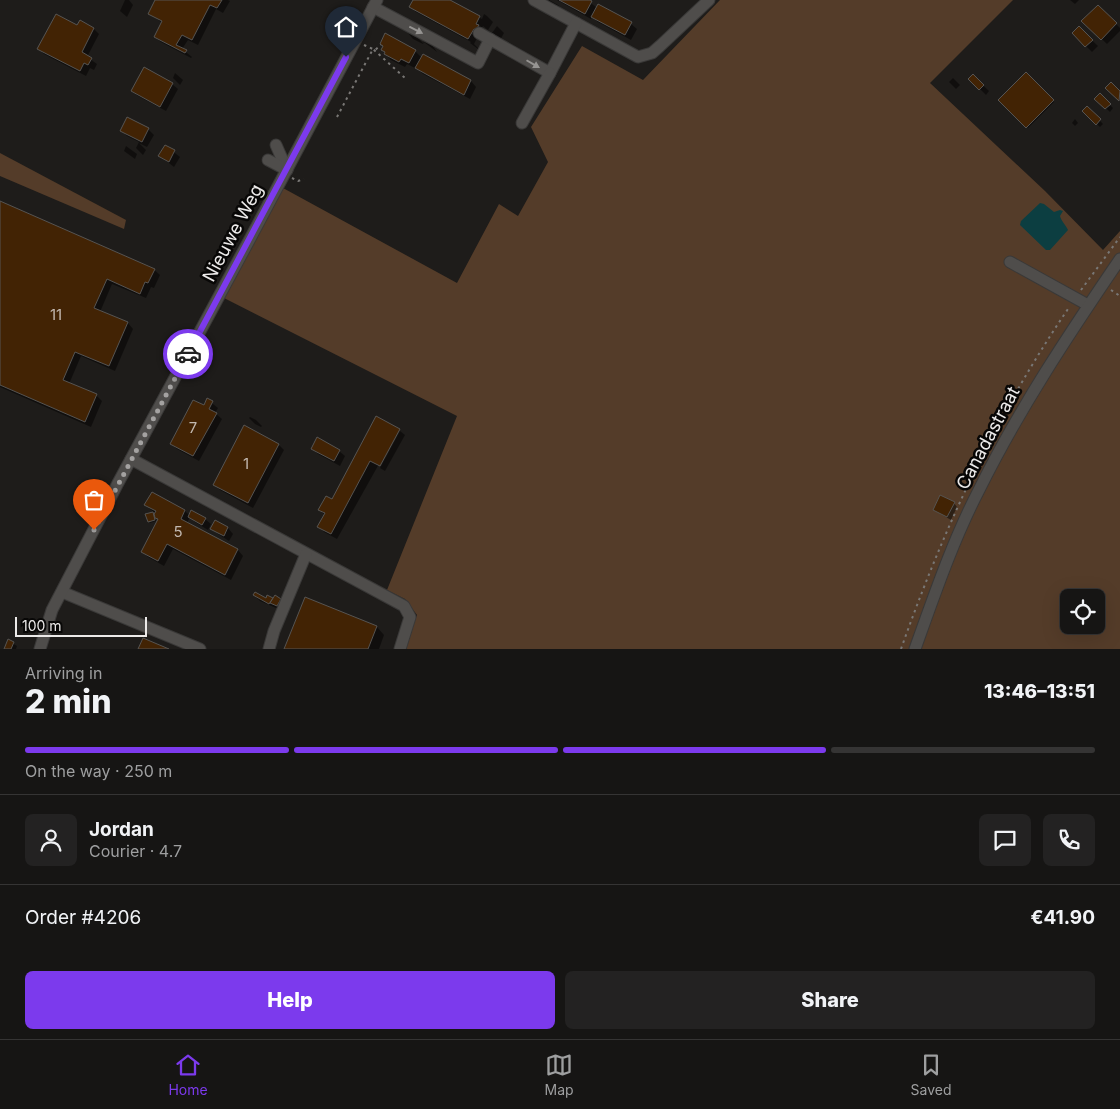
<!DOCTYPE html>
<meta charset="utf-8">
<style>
body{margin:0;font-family:Inter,sans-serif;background:#232222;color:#f1f3f6;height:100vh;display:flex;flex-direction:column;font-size:19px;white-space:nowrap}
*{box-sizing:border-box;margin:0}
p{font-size:16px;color:#9e9fa0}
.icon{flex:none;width:28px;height:28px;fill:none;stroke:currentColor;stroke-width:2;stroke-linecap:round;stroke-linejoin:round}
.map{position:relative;height:649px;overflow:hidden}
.details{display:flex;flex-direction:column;background:#161514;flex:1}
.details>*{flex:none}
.tools{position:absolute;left:1060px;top:589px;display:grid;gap:10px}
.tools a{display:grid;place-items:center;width:45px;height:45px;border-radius:8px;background:#161514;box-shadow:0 5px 20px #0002,0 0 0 1px #353434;font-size:25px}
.scale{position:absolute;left:15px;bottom:12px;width:132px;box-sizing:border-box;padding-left:5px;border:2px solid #eceae9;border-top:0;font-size:14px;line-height:18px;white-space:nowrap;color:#eceae9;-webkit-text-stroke:4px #080706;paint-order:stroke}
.pin{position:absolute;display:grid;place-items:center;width:42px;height:42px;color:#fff;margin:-51px -21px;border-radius:50% 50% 50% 0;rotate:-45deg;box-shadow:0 0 5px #0007}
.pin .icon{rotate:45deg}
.courier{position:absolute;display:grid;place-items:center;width:50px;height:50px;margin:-25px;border:4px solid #7c3aed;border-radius:50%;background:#fff;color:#222;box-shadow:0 1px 6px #0007}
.summary em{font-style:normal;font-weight:800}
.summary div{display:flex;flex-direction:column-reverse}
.summary{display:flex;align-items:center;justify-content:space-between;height:85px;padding:0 25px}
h1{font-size:32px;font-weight:800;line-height:38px}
.bar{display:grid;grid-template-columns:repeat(4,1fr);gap:8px 5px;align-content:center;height:60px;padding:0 25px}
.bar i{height:6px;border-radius:4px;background:#353434}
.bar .on{background:#7c3aed}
.bar p{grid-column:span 4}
.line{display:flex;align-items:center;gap:12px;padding:0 25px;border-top:1px solid #353434}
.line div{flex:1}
.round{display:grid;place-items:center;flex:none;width:52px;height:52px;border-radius:8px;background:#232222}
.primary-button{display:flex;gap:10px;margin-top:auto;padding:10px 25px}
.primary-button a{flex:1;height:58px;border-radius:8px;background:#7c3aed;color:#fff;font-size:20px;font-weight:800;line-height:58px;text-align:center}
.primary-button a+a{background:#232222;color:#f1f3f6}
.tabs{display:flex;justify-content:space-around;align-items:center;height:70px;border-top:1px solid #353434;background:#161514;font-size:14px;color:#9e9fa0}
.tabs a{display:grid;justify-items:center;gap:2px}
.tabs .on{color:#7c3aed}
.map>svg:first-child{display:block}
.green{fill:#543c29;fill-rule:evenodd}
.water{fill:#0c3e41}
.shadow{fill:#0007}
.building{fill:#422304;stroke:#565452}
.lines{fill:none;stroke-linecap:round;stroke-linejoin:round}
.minor-casing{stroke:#3a3938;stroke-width:13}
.path{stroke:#797775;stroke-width:2;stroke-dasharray:2.5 4;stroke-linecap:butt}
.minor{stroke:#4f4d4b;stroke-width:11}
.oneway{fill:#969492}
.done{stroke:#a4a2a1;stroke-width:5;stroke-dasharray:0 9}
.route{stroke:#7c3aed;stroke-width:6}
.labels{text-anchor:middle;stroke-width:5;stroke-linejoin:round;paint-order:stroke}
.number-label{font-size:15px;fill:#c2b8b0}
.street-label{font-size:18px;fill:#eceae9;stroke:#080706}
</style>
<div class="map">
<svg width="1120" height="649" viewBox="0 0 1120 649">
<rect width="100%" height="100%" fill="#1e1c1a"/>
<g class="green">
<path d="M720,0H1013L930,83L1045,191L1103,250L1120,231V649H405L417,615L405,599L387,590L457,416L224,298L283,188L457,283L499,204L518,216L548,162L531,127L582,46L643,80ZM1069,598H1096V625H1069Z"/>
<path d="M0,153L126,220L124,229L0,176Z"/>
</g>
<path class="water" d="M1040,203L1044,204L1054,212L1060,210L1063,211L1060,216C1061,221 1066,225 1068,230L1050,250H1046L1020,225L1021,221Z"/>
<g class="shadow">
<path d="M125,0H129L133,5L127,17L120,11Z"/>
<path d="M157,0H228L230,1L223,13L216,9L198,45L188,40L182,49L192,57L191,58L161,42L155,37L162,23L150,13Z"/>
<path d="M414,0H448L482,19L484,14L487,16L493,22L488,30L483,26L474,44L482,52L470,43L471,42L416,12L411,7Z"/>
<path d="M549,0L558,5L563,11L548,2Z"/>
<path d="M557,0H587L597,8L598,6L631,24L637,29L631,40L598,22L592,17L591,19Z"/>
<path d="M1070,0H1079L1075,4Z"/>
<path d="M1098,6L1120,28V31L1107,44L1083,21Z"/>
<path d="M80,22L94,29L99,34L87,57L97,64L94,70L90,68L86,76L44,54L39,49L78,27Z"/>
<path d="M497,26L504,33L500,40L492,33Z"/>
<path d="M1079,28L1098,46L1092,52L1073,33Z"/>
<path d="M408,33L418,38L423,43L424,41L432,45L437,52L424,42L423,44L413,39Z"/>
<path d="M382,50L415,51L422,58L424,56L471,81L476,87L470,99L423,74L415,67V68L407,64L405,67L391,60Z"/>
<path d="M175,73L183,80L180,85L173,78Z"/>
<path d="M1026,73L1054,102L1028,128L999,100Z"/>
<path d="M973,76L989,91L986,95L970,79Z"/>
<path d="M953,78L960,85L956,89L949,82Z"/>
<path d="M172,84L178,89L166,111L138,96L132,91Z"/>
<path d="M1100,95L1113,108L1110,112L1096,99Z"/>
<path d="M1087,107L1103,124L1100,127L1083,111Z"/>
<path d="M128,119L148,129L154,135L147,147L139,143L146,150L143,155L136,148L139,142L127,136L122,131Z"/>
<path d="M1075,119L1078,123L1075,126L1072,123Z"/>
<path d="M126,146L137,154L135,159L124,151Z"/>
<path d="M166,146L180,157L174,167L160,156Z"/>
<path d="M0,202L151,267L160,275L154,288L151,287L146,298L112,284L100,312L128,323L133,329L115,371L81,356L69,384L96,395L102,401L91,427L0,387Z"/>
<path d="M208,400L218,408L215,413L222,419L199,461L177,449L171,444L204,407Z"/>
<path d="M250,417L256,420L262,426L261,427L255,424L249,418Z"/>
<path d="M245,427L279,445L284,450L253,508L220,490L214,484Z"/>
<path d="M398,430L337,539L324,532L319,526L325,515L320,510L333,501Z"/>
<path d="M400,431L405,435L385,471L380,468Z"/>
<path d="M313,449L339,451L345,456L340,466L318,454Z"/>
<path d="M152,493L185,511L190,516L205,519L211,524L208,530L195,522L190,517L187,523L238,550L243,556L231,580L173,549L164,566L148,557L142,551L159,520L155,516L156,521L150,523L147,515L155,513L145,505Z"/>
<path d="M954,503L957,507L951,520L934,510Z"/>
<path d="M216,522L228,528L233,534L229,541L218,534L212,529Z"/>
<path d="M254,595L266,600L268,596L274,599L280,600L286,605L283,611L260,601Z"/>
<path d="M306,599L377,627L384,635L379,649H285Z"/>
<path d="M9,641L17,646L16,649H5Z"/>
</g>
<g class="building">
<path d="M155,0H222L217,8L210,5L192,40L182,35L176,45L187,50L185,53L154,37L162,21L148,14Z"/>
<path d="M413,0H450L480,16L476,24L479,25L476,30L474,29L468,39L409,7Z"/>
<path d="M559,0H590L592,1L585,14Z"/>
<path d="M598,4L632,22L625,35L591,17Z"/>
<path d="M1098,5L1117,23L1101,40L1081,21Z"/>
<path d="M56,14L77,25L80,20L94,28L82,52L92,58L88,65L84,63L80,71L37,49Z"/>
<path d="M1079,26L1093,40L1085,47L1072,33Z"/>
<path d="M385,33L416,50L409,63L401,59L399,62L384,54L385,52L381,50L383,46L380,44Z"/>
<path d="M423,54L471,80L464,95L415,68Z"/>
<path d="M144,67L173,83L160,107L131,91Z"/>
<path d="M1026,72L1054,100L1026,128L998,100Z"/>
<path d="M973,74L984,85L979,90L968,79Z"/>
<path d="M1111,82L1120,91L1119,101L1105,88Z"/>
<path d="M1100,93L1111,104L1105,109L1094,99Z"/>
<path d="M1087,106L1101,119L1096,125L1082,111Z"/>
<path d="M127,117L149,128L142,142L120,131Z"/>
<path d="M165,145L175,150L169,162L158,156Z"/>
<path d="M0,201L155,269L148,283L145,282L140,294L107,279L94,308L128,322L109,366L75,352L63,380L97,394L85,422L0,385Z"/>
<path d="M207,398L213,401L209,409L217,413L193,456L170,444L193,400L204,405Z"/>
<path d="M376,416L400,429L380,466L370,461L331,534L317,527L325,513L318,510L326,496L332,499Z"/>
<path d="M244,425L279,444L248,503L213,485Z"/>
<path d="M317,437L340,450L334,461L311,449Z"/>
<path d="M152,492L185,510L181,519L238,549L225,575L167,544L158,561L141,552L158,519L155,518L154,514L156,511L144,505Z"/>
<path d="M940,495L955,502L947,517L933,510Z"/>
<path d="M191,510L206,518L202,525L188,517Z"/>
<path d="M153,512L155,520L148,522L145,514Z"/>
<path d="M215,520L228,527L224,536L210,529Z"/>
<path d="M255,592L266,598L267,595L273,598L269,604L253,595Z"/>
<path d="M275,595L281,599L277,606L270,603Z"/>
<path d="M305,597L377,626L368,649H284Z"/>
<path d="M143,638L169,649H138Z"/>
<path d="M8,639L14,642L11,649H4Z"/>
</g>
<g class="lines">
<g class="minor-casing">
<g id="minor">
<path d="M534,0L638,57L652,53L660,46L709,0"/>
<path d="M373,7L478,63L490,39"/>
<path d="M479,33L550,73L576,23"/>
<path d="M522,123L550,73"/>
<path d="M276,145L287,170"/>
<path d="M268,160L287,170"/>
<path d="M1010,262L1088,305"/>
<path d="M131,459L404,606L410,617L400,649"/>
<path d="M62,592L200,649"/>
<path d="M40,649L52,610L118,483L251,237L377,0"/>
<path d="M269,649L274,631L306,554"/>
<path d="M915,649C934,596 953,540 979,490C1019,409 1069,334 1120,259"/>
</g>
</g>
<g class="path">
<path d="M349,9L358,14"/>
<path d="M338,31L347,36"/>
<path d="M364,45L375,50L381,45"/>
<path d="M337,117L373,49L405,78"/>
<path d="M292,178L298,181L304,179"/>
<path d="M1081,290L1120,237"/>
<path d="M1111,290L1120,296"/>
<path d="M901,649C944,527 997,413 1070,306"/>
</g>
<use href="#minor" class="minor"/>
</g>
<defs><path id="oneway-solid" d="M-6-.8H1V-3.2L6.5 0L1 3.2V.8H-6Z" transform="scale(1.25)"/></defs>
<g class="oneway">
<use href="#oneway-solid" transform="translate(416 30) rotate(27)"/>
<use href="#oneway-solid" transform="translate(533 64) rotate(30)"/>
</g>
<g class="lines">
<path class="done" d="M94,530L188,354"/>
<path class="route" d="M188,354L346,57"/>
</g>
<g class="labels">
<g class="number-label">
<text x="56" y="320">11</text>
<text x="193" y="433">7</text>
<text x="246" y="469">1</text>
<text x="178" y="537">5</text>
</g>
<g class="street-label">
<text transform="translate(233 233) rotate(-62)" y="6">Nieuwe Weg</text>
<text transform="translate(988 438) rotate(-62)" y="6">Canadastraat</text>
</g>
</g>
</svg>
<div class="tools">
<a><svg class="icon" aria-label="locate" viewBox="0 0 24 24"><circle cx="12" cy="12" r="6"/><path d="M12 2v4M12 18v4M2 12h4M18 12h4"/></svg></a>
</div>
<div class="scale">100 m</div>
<div class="pin" style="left:94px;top:530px;background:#ea580c"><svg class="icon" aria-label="bag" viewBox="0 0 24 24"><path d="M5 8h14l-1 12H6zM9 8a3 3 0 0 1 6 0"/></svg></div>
<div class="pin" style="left:346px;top:57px;background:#1f2937"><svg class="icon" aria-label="home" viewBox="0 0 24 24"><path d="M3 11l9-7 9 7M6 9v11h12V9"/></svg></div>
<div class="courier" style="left:188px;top:354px"><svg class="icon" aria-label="car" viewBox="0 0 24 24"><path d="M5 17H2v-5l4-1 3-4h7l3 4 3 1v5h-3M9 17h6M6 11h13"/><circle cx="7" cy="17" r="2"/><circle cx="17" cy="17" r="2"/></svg></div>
</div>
<section class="details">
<div class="summary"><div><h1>2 min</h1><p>Arriving in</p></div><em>13:46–13:51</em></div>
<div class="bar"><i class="on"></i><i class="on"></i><i class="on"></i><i></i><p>On the way · 250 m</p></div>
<div class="line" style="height:90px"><a class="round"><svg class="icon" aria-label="person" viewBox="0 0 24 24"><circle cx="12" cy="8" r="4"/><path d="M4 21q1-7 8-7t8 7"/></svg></a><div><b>Jordan</b><p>Courier · 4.7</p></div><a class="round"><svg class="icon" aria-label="chat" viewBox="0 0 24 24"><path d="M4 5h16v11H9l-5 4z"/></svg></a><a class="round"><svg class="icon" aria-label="phone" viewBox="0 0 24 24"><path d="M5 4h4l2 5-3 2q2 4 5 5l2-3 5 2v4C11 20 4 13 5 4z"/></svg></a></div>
<div class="line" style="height:65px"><div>Order #4206</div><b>€41.90</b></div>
<div class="primary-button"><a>Help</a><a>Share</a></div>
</section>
<nav class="tabs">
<a class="on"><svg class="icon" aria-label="home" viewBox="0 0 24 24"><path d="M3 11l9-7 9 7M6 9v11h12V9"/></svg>Home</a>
<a><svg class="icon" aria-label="map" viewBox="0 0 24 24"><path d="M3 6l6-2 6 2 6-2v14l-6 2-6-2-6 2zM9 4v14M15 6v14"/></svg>Map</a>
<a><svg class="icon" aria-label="saved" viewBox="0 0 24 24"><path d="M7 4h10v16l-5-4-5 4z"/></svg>Saved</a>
</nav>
